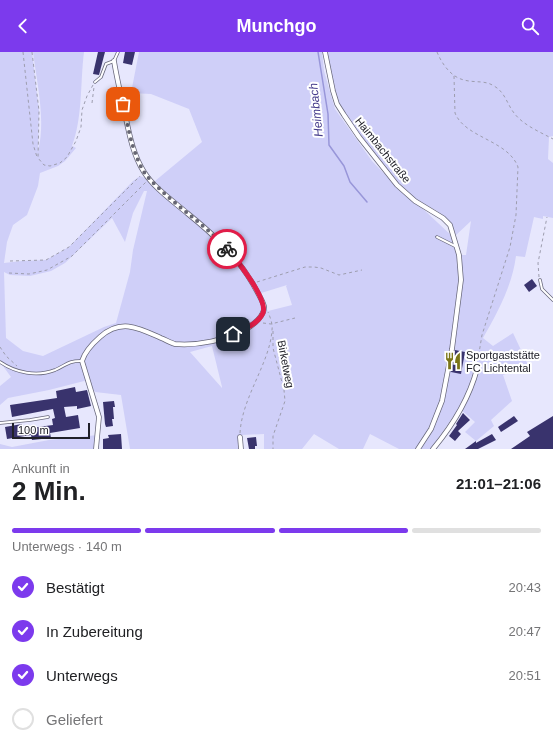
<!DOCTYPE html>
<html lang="de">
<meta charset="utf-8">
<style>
body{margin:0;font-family:Helvetica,sans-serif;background:#f2f2f2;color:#202124;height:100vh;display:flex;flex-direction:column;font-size:15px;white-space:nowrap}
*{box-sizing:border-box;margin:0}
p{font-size:13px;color:#757577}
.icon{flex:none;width:22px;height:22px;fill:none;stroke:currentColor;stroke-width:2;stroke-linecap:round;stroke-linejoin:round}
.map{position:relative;height:397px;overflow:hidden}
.panel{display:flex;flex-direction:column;background:#fff;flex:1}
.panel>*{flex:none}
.scale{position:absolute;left:12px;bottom:10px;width:78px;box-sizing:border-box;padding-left:4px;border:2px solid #212129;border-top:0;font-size:11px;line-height:14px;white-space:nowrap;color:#212129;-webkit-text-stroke:3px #fff;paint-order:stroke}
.pin{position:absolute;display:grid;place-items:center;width:34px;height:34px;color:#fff;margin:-17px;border-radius:8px;box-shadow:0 2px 6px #0006}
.courier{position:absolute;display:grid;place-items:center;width:40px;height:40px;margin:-20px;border:3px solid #e11d48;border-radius:50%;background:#fff;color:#222;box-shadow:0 1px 5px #0007}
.headline em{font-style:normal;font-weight:700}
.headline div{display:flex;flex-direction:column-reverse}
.headline{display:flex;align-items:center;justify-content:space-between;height:68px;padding:0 12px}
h1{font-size:26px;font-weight:700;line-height:30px}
.bar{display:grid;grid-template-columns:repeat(4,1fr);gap:6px 4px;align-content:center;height:48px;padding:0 12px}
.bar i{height:5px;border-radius:3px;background:#e0e0e0}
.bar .on{background:#7c3aed}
.bar p{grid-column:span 4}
ol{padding:0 12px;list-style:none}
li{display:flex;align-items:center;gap:12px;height:44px}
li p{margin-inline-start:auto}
li .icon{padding:4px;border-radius:50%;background:#7c3aed;color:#fff;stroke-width:4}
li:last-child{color:#757577}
li i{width:22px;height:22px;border:2px solid #e0e0e0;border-radius:50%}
header{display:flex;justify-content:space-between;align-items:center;height:52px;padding:0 12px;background:#7c3aed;color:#fff;font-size:18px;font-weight:700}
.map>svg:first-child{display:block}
.green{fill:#cfcff8;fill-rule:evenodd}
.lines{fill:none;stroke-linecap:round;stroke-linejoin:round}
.stream{stroke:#9896d9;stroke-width:1.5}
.building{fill:#39336d}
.service-casing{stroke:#68687b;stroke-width:3.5}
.minor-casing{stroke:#68687b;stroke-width:5.5}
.path{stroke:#9d9dae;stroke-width:1;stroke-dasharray:3 3;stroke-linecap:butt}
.service{stroke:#fff;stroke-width:2}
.minor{stroke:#fff;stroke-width:4}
.done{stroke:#666673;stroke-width:4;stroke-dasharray:0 7.2}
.route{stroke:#e11d48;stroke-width:5}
.labels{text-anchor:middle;stroke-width:4;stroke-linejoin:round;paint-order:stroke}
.street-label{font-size:11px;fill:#212129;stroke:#fff}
.poi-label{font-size:11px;fill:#212129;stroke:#fff;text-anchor:start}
.water-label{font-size:12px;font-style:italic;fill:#453b8b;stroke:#fff}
</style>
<header><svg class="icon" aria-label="back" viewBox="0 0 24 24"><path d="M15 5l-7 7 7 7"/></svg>Munchgo<svg class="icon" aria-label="search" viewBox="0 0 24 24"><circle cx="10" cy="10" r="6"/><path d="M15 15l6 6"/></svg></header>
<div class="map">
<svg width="553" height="397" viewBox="0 0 553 397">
<rect width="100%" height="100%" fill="#e7e7fd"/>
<g class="green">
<path d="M0,0H32L39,59L38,99C46,68 37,32 33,0H84C80,32 83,64 72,94L76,96L65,109L58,114L40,121L38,134L27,163L13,173L7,190L4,211L22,209L46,208L69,195L133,129L140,124L145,126L199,173L230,203L257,240L253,228L228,194L211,178L163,138L155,129L202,90L189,57L151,42L131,41L139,0H322L324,19L335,57L372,109L399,137L422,156L453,185L459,203H466L471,169L456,183L450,170L437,159L412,146L397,131L361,87L340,54L332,33L325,0H553V84L549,85L548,107L553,111V166L543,164V167L534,165L525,205L516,204C512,234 498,260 483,286L493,294L513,281L528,313L503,323L512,349L491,368L494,374L476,389L465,380L475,370L459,356L431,397H399L370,382L363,397H339L314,382L302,397H264V382L242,383L240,385L239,397H130L121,343L95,340L88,328L49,338L8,346L0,353V334L11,325L0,310ZM144,139H147L133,198L130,220L116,271L104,275L43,304L23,299L6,286L4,220L10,223L30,224L51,219L65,211L112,166L125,190L133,161ZM287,233L286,234L292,253L268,259L258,242ZM212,294L222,335V336L190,300Z"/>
<path d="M98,383L96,397H0V392L12,395L49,388Z"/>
</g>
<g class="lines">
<path class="stream" d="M318,0L328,62L329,93L344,114L350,130L367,150"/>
</g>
<g class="building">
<path d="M98,0H105L99,23L93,22Z"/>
<path d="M125,0H135L132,13L123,11Z"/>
<path d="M532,227L537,234L529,240L524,233Z"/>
<path d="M455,298L465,300L461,322L451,320Z"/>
<path d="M75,335L76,340L87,338L91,354L77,357V354L64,355L66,365L78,363L80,376L50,381L51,386L32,388L31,383L7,387L5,375L22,372L23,377L53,373L52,367L55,366L53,357L12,365L10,353L57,346L56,339Z"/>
<path d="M114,349L115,355H113L114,367H112L113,374L106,375L105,372L103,350Z"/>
<path d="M463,361L470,368L458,379L461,382L455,389L449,384L457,373L456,372Z"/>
<path d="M514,364L518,369L501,380L498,375Z"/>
<path d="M553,364V397H511L530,384L527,380Z"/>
<path d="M121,382L122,397H103V387L109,386L108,383Z"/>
<path d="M492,382L496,388L478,397H465L476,389V391Z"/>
<path d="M256,385L257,394H255V397H249L247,386Z"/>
</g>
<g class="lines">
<g class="service-casing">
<g id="service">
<path d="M95,30L101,25L106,12L114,9L118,0"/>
<path d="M437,185L455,194"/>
<path d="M540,228L542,237L553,248"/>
<path d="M0,310C16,321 37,325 55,318C67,313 67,309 81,309"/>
<path d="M0,371L30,368L48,365"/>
</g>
</g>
<g class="minor-casing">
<g id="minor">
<path d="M325,0L333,39L337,52L344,63L359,85L397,133L415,149L443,166L450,173L459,203L461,228L452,297L442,349L431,377L418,397"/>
<path d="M240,385L241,397"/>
<path d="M96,397L99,365L82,309C85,299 92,292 100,285C121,266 139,276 161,286C166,288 171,291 175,292C198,294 226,288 246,277C253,273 265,264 264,254C262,247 256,238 253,232C236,203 213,182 187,161C173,149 154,136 144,120C133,103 129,81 125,62C121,44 117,27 114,9"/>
<path d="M433,397C453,373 469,347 477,317"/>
</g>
</g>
<g class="path">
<path d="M23,0L33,92L37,105"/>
<path d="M32,0L39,59L38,106L44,113L50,114L60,111L67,105L76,89L81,75L82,58L87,44L93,33"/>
<path d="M437,0C442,12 451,25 464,28C475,31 485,28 494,34C505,40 507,52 514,61C523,73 540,80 553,87"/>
<path d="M454,24L455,61C465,86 508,88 518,115L516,163L510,195L482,283L477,313"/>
<path d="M92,51L94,35"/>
<path d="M10,209L46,208L69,195L140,124"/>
<path d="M9,221L29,222L47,218L72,204L146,130"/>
<path d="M539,225L538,211L547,165"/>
<path d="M257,230L305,215H314L321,216L339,223L362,218"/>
<path d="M263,271L271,272L295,266"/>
<path d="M273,279V296L284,338L285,349L273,384V397"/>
<path d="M0,295L6,304L17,314"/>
<path d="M240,381C242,345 270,311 272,278C273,272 270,265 268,260"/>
</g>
<use href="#service" class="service"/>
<use href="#minor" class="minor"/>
</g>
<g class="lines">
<path class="done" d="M123,52C128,75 132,100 144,120C150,129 158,135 165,142C186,161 209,177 227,197"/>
<path class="route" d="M227,197C237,208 268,247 263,261C258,272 243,278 233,282"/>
</g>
<defs>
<g id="restaurant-bare" transform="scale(1.38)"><path d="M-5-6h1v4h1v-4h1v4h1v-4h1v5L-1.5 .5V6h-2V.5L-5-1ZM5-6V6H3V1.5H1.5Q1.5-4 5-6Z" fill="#7b7518" stroke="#fff" stroke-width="2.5" paint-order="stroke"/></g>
</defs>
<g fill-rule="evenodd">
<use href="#restaurant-bare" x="453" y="309"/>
</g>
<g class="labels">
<g class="street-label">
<text transform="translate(383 98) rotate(51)" y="4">Haimbachstraße</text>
<text transform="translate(286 312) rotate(79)" y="4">Birketweg</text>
</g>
<g class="poi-label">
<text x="466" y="307">Sportgaststätte<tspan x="466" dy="13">FC Lichtental</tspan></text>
</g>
<g class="water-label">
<text transform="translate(316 58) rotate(-96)" y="4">Heimbach</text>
</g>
</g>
</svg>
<div class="scale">100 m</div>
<div class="pin" style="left:123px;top:52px;background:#ea580c"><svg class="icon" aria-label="bag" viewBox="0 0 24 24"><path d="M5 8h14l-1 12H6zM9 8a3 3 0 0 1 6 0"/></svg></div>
<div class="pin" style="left:233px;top:282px;background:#1f2937"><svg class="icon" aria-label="home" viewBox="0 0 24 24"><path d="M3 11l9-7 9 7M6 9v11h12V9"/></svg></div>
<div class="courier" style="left:227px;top:197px"><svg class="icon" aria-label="bike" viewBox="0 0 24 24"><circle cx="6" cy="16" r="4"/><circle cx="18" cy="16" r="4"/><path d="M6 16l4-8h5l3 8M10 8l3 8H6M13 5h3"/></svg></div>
</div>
<section class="panel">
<div class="headline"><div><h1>2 Min.</h1><p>Ankunft in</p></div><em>21:01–21:06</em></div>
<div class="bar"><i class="on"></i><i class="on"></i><i class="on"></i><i></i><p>Unterwegs · 140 m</p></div>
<ol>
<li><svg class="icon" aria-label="check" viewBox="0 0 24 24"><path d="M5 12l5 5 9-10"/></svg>Bestätigt<p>20:43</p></li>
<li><svg class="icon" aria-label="check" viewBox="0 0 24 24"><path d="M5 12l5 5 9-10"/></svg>In Zubereitung<p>20:47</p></li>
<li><svg class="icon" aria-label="check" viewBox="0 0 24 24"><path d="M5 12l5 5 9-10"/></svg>Unterwegs<p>20:51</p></li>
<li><i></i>Geliefert</li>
</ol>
</section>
